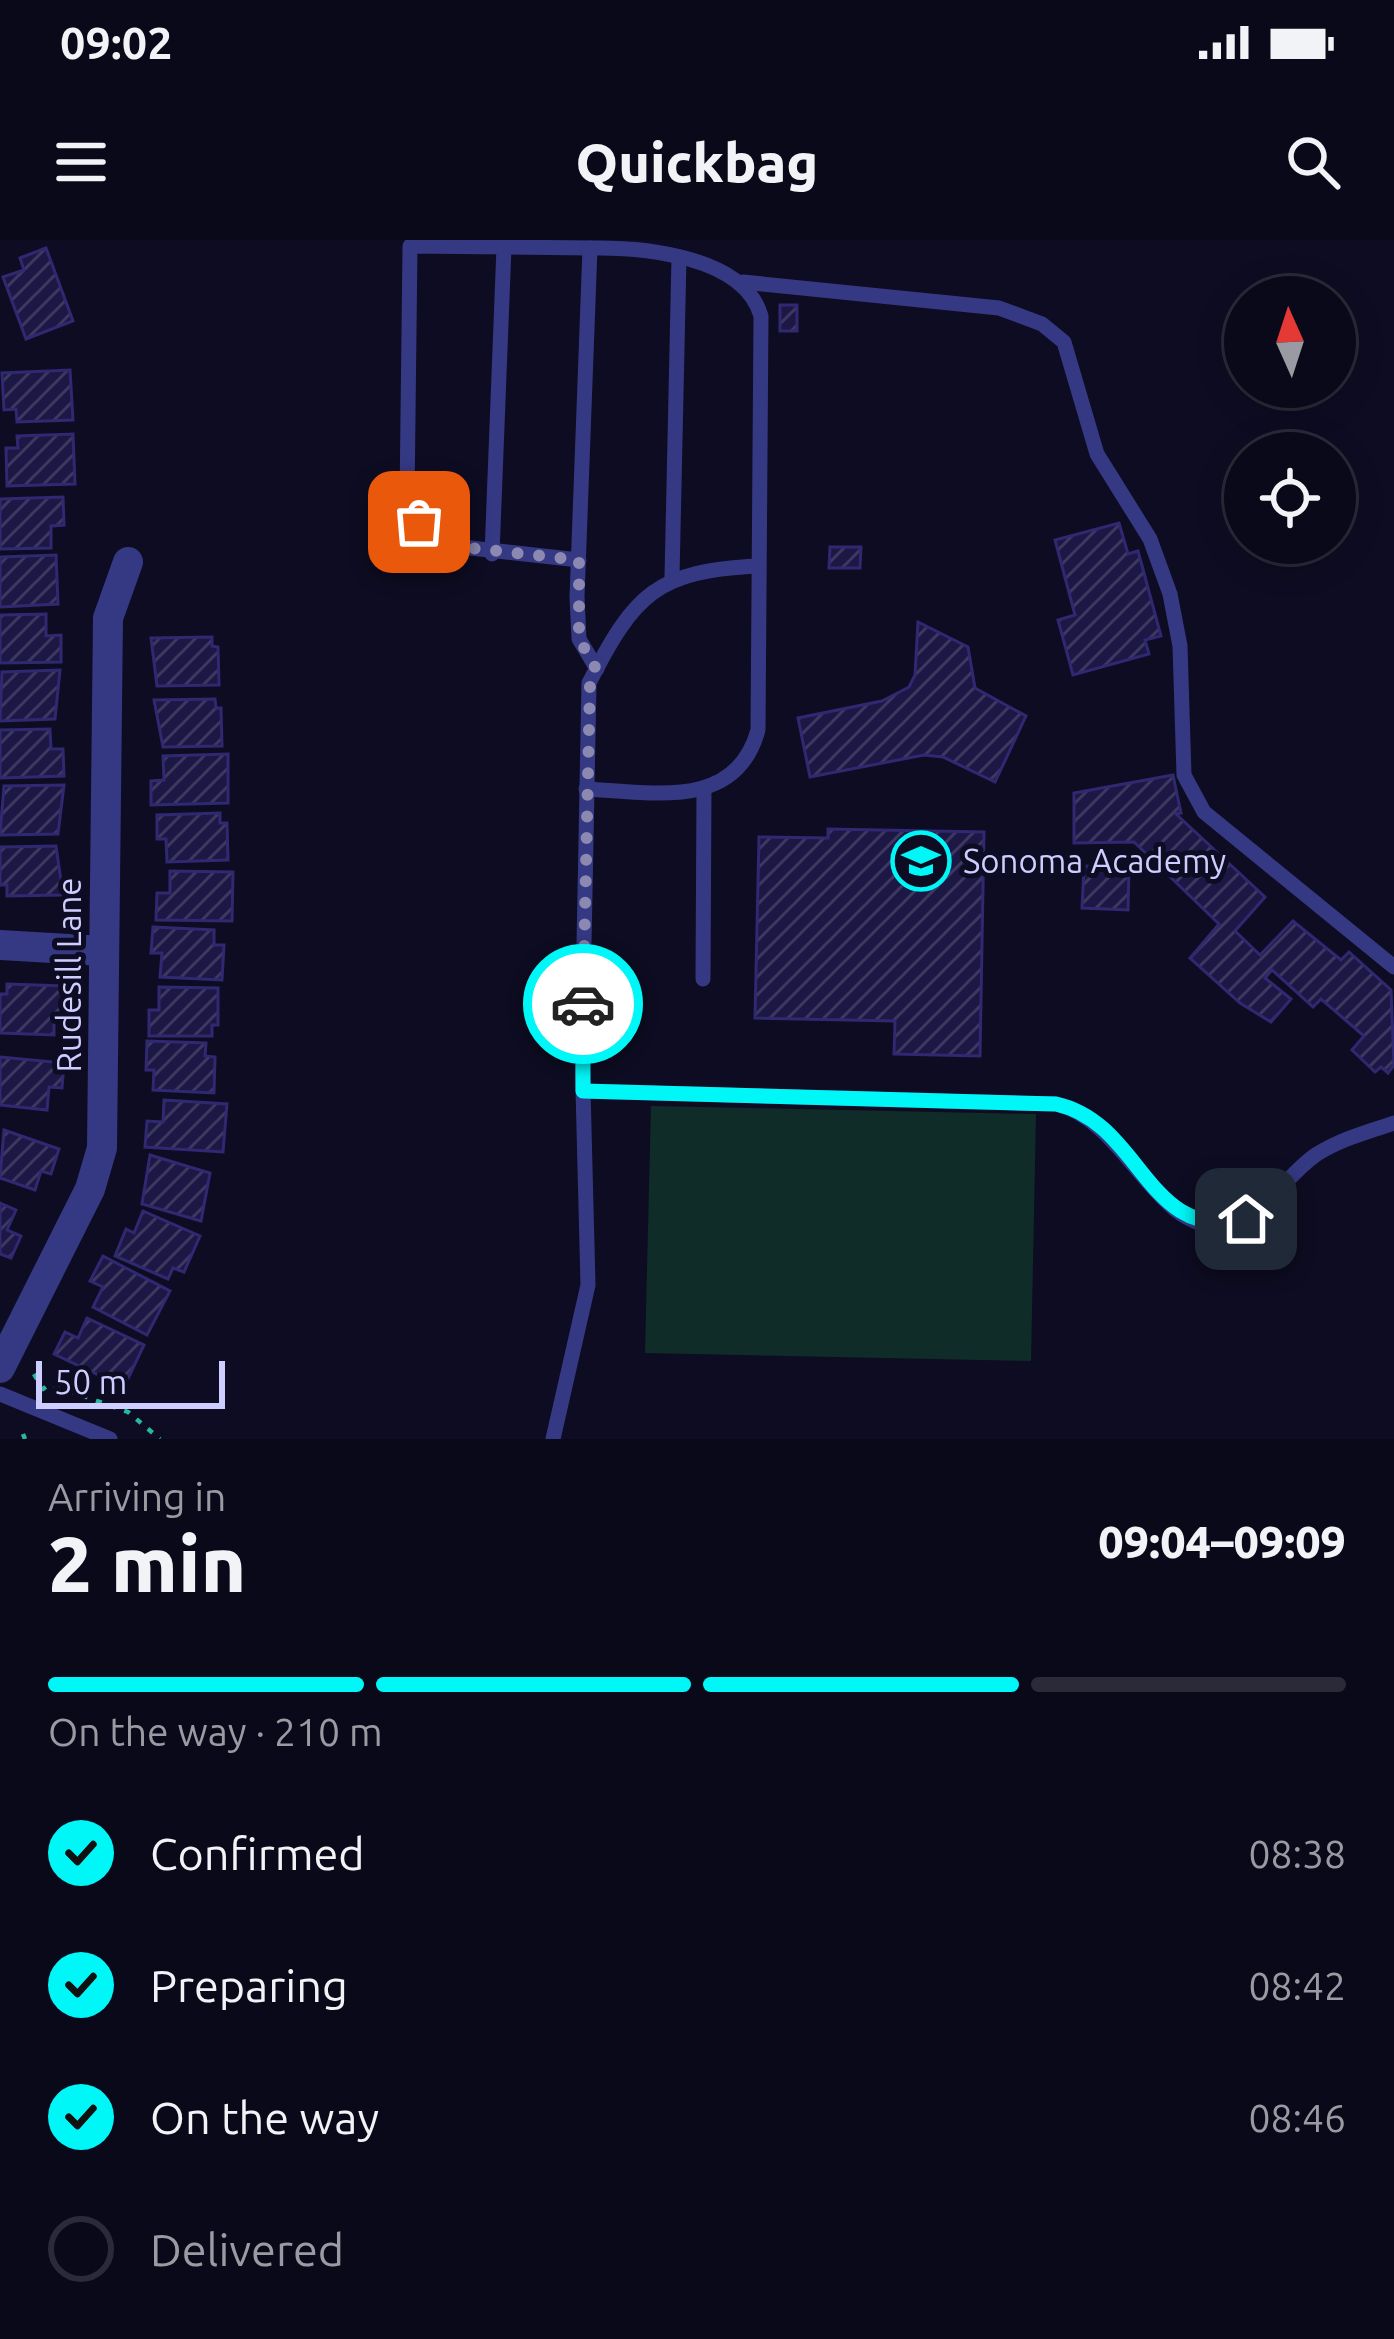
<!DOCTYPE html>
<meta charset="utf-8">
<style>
body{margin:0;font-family:Ubuntu,sans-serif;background:#181727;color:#f1f3f6;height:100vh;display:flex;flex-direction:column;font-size:45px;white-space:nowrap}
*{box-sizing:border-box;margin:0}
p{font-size:39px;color:#999aa2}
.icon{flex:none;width:66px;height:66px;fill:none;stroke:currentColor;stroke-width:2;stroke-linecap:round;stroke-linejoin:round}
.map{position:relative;height:1199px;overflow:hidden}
.drawer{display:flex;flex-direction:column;background:#0a091a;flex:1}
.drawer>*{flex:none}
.needle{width:78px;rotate:357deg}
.buttons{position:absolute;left:1224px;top:36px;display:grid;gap:24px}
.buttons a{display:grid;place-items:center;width:132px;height:132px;border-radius:50%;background:#0a091a;box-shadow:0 6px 30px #0003,0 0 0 3px #2a2a39;font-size:60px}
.scale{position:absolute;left:36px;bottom:30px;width:189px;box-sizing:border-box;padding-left:12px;border:6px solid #cecdff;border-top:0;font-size:33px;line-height:42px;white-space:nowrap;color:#cecdff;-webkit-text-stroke:9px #0e0c22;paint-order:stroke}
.pin{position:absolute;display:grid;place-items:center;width:102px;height:102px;color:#fff;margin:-51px;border-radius:24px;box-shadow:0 6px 18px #0006}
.courier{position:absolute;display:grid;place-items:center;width:120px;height:120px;margin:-60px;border:9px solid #00f7f8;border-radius:50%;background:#fff;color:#222;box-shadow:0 3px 15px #0007}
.overview em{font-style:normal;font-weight:800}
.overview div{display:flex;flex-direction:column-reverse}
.overview{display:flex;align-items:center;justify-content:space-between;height:204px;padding:0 48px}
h1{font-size:78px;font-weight:800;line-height:90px}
.bar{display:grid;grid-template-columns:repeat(4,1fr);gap:18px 12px;align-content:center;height:144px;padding:0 48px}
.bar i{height:15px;border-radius:9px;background:#2a2a39}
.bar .selected{background:#00f7f8}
.bar p{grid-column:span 4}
ol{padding:0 48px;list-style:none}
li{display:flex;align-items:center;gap:36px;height:132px}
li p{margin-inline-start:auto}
li .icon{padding:12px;border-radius:50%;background:#00f7f8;color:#111;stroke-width:4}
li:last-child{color:#999aa2}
li i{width:66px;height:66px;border:6px solid #2a2a39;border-radius:50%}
.status{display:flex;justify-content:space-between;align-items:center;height:84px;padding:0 60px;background:#0a091a;direction:ltr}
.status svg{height:33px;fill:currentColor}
header{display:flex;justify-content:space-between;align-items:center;height:156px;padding:0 48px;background:#0a091a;font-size:54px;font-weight:800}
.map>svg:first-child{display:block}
.grass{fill:#0f2c28}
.building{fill:url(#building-hatch);stroke:#302871;stroke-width:3}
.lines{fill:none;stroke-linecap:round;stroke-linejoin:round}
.path{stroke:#28b8a1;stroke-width:4.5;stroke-dasharray:6 9;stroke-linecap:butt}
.service{stroke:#353983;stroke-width:15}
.minor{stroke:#353983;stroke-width:30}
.done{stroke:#8b89b2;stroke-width:12;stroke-dasharray:0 21.6}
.route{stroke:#00f7f8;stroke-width:15}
.labels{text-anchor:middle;stroke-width:10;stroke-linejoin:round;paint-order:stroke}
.poi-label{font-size:33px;fill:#cecdff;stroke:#0e0c22;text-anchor:start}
.street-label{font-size:33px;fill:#cecdff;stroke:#0e0c22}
</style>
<div class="status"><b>09:02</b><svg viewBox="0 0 49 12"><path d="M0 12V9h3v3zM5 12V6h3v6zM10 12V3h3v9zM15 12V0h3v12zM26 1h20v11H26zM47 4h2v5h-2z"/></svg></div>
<header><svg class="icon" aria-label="menu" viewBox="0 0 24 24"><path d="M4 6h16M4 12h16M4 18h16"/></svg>Quickbag<svg class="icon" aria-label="search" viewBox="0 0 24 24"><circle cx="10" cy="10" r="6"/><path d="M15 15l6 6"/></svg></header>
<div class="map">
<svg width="1394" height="1199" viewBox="0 0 1394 1199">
<defs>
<pattern id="building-hatch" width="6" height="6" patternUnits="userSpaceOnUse" patternTransform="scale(3)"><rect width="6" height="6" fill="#1c1744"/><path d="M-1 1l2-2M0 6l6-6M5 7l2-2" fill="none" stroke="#3c3860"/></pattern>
</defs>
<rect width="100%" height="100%" fill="#0e0c22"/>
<path class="grass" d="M651,866L1036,874L1031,1121L645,1113Z"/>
<g class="building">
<path d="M46,8L73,81L26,99L3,37L24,30L20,18Z"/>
<rect x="780" y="65" width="17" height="26"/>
<path d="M70,130L73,180L17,182L16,169L4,170L2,133Z"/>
<path d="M73,194L75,244L7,246L6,208H18L17,196Z"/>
<path d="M63,257L64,285L51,286V308L0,309V259Z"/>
<path d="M1119,283L1128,314L1138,311L1161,396L1145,400L1149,414L1073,435L1058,380L1075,375L1055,300Z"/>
<path d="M830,307H861L860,328H829Z"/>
<path d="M56,315L58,364L0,367V317Z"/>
<path d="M46,374V396L61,395V422L0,423V375Z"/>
<path d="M918,382L968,407L975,448L1026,476L995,542L943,517L924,515L810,537L798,478L882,461L909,447L915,435Z"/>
<path d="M212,397V406L218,407L219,445L157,446L151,398Z"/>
<path d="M60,430L55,479L0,481L2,432Z"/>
<path d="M215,459L216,468H221L222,506L163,507L154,460Z"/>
<path d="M50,489L51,509H63L64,536L0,538V490Z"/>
<path d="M228,514V563L151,565V541L164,540L163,516Z"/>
<path d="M1173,535L1181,573L1176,574L1265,657L1235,691L1260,715L1293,681L1341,720L1349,712L1391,750L1394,825L1388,833L1381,827L1375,832L1352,810L1364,796L1321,759L1313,767L1272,730L1265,738L1291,759L1271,782L1240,763L1190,718L1219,684L1134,602L1074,603V553Z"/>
<path d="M64,545L58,594L0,595L4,546Z"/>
<path d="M220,573V583H227L228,620L167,622L166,599H157V575Z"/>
<path d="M828,589L984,592L980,816L894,814L895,781L755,778L759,597L828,598Z"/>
<path d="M56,606L63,655L7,656V645H0V607Z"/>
<path d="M1084,626L1129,628L1128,670L1082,668Z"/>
<path d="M170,631L233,632L232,681L156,680L157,653H170Z"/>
<path d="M153,687L214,690V705H224L222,740L160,737L162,713H151Z"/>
<path d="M7,744L64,746L63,774H54V795L0,793V754H7Z"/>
<path d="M159,747L218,748V785H212V796H149V770H159Z"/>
<path d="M147,801L206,803L205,816L215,817L214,853L153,850L154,830H146Z"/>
<path d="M0,817L64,823L62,848L49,847L47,870L0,865Z"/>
<path d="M164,860L227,864L223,912L145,907L147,881L163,882Z"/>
<path d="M4,890L59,909L51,934L41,931L35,950L0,938Z"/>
<path d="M150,915L210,933L201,981L142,964Z"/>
<path d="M0,963L16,970L7,990L21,996L11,1018L0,1014Z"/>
<path d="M143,971L200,996L184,1032L173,1028L168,1039L115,1016L126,989L134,993Z"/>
<path d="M103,1016L170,1051L147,1095L93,1067L103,1047L90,1041Z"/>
<path d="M87,1078L144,1105L124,1147L54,1114L65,1092L78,1098Z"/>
</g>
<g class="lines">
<g class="path">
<path d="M34,1134L43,1149L50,1144L128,1172L160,1199"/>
<path d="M23,1194L25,1199"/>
</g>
<g class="service">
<path d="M743,42L999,68L1042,84L1064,102L1097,214L1150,299L1170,354L1180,406L1184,535L1204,572L1394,727"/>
<path d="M492,314L504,7"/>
<path d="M579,320L444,305L419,282L407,261L410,6L590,8"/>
<path d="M672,337L679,17"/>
<path d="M586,549C652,552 736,571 758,490L761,76C744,16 643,7 590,8L577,357L579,399L597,429"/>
<path d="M703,739L704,548"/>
<path d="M583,851L1056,864C1126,880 1156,993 1222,985C1264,980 1284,936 1317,914C1341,899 1367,892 1394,883"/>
<path d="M0,1154L110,1199"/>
<path d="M553,1199L588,1045L582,810L589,443C635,353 657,331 758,326"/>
</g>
<g class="minor">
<path d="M0,705L103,711"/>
<path d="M0,1128L90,949L102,908L108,378L128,322"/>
</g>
</g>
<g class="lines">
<path class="done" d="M419,282L444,305L579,320V399L596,429L590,443L583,764"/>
<path class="route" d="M583,764V851L1056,864C1143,883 1146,1004 1246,979"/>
</g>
<defs>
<g id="school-ring" transform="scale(3)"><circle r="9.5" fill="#0e0c22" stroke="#00f7f8" stroke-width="1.5"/><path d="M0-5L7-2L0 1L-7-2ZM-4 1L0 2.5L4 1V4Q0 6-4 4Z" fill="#00f7f8"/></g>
</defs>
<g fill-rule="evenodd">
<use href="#school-ring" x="921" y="621"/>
</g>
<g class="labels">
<g class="poi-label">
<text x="963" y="633">Sonoma Academy</text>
</g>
<g class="street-label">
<text transform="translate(69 735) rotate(-90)" y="12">Rudesill Lane</text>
</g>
</g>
</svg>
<div class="buttons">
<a><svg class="needle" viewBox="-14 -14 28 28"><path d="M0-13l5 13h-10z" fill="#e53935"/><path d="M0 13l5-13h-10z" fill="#999aa2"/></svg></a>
<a><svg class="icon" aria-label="locate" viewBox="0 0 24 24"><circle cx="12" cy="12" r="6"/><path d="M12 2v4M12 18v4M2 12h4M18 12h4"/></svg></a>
</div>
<div class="scale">50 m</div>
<div class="pin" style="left:419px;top:282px;background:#ea580c"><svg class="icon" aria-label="bag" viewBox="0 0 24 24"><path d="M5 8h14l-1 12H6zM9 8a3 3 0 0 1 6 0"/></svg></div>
<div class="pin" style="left:1246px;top:979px;background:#1f2937"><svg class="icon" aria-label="home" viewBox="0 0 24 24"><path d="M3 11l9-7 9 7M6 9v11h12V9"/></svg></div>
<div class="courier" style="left:583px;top:764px"><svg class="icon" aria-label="car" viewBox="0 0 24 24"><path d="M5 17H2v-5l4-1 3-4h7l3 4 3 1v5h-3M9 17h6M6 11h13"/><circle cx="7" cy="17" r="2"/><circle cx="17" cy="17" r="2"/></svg></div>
</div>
<section class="drawer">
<div class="overview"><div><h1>2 min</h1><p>Arriving in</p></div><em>09:04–09:09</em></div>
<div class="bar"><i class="selected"></i><i class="selected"></i><i class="selected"></i><i></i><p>On the way · 210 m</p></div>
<ol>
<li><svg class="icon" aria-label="check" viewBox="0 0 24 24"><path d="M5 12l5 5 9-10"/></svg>Confirmed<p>08:38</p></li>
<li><svg class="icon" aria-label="check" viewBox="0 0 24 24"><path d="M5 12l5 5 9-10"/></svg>Preparing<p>08:42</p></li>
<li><svg class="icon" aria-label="check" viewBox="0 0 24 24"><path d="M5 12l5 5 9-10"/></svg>On the way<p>08:46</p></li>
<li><i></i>Delivered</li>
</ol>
</section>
